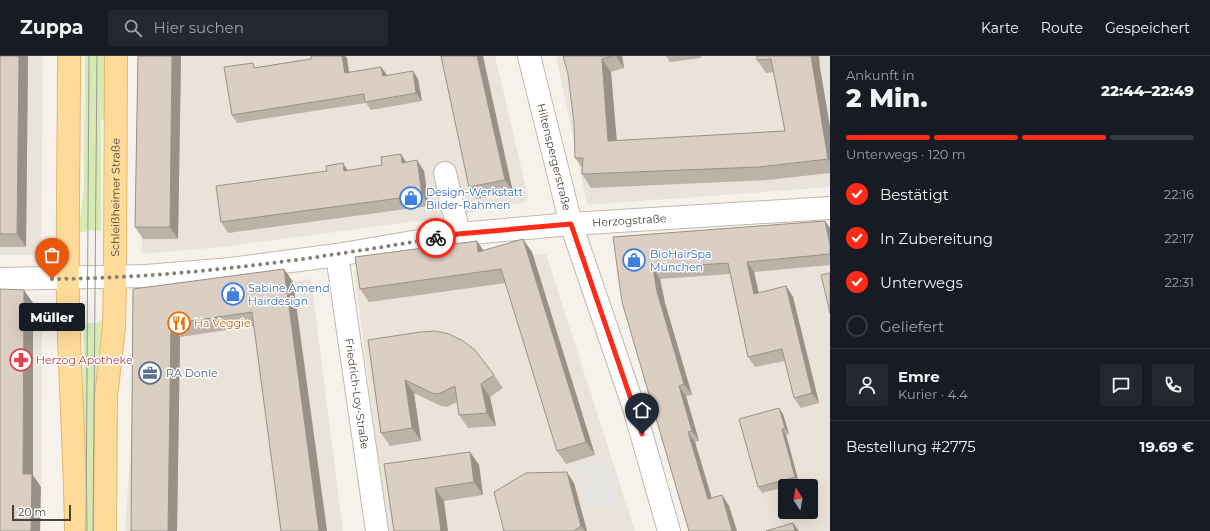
<!DOCTYPE html>
<html lang="de">
<meta charset="utf-8">
<style>
body{margin:0;font-family:Montserrat,sans-serif;background:#242831;color:#f1f3f6;height:100vh;display:flex;flex-direction:column;font-size:15px;white-space:nowrap}
*{box-sizing:border-box;margin:0}
p{font-size:13px;color:#9ea1a6}
.icon{flex:none;width:22px;height:22px;fill:none;stroke:currentColor;stroke-width:2;stroke-linecap:round;stroke-linejoin:round}
.map{position:relative;flex:1;overflow:hidden}
.drawer{display:flex;flex-direction:column;background:#171b24;width:380px}
.drawer>*{flex:none}
.needle{width:26px;rotate:349deg}
.tools{position:absolute;left:778px;top:423px;display:grid;gap:8px}
.tools a{display:grid;place-items:center;width:40px;height:40px;border-radius:4px;background:#171b24;box-shadow:0 4px 16px #0002;font-size:20px}
.scale{position:absolute;left:12px;bottom:10px;width:59px;box-sizing:border-box;padding-left:4px;border:2px solid #4a4238;border-top:0;font-size:11px;line-height:14px;white-space:nowrap;color:#4a4238;-webkit-text-stroke:3px #fff;paint-order:stroke}
.pin{position:absolute;display:grid;place-items:center;width:34px;height:34px;color:#fff;margin:-41px -17px;border-radius:50% 50% 50% 0;rotate:-45deg;box-shadow:0 0 4px #0007}
.pin .icon{rotate:45deg}
.courier{position:absolute;display:grid;place-items:center;width:40px;height:40px;margin:-20px;border:3px solid #fe2b19;border-radius:50%;background:#fff;color:#222;box-shadow:0 1px 5px #0007}
.bubble{position:absolute;height:28px;border-radius:4px;background:#171b24;box-shadow:0 4px 16px #0002;font-size:13px;font-weight:800;line-height:28px;text-align:center}
.overview em{font-style:normal;font-weight:800}
.overview div{display:flex;flex-direction:column-reverse}
.overview{display:flex;align-items:center;justify-content:space-between;height:68px;padding:0 16px}
h1{font-size:26px;font-weight:800;line-height:30px}
.bar{display:grid;grid-template-columns:repeat(4,1fr);gap:6px 4px;align-content:center;height:48px;padding:0 16px}
.bar i{height:5px;border-radius:3px;background:#363941}
.bar .active{background:#fe2b19}
.bar p{grid-column:span 4}
.line{display:flex;align-items:center;gap:10px;padding:0 16px;border-top:1px solid #363941}
.line div{flex:1}
.round{display:grid;place-items:center;flex:none;width:42px;height:42px;border-radius:4px;background:#242831}
ol{padding:0 16px;list-style:none}
li{display:flex;align-items:center;gap:12px;height:44px}
li p{margin-inline-start:auto}
li .icon{padding:4px;border-radius:50%;background:#fe2b19;color:#fff;stroke-width:4}
li:last-child{color:#9ea1a6}
li i{width:22px;height:22px;border:2px solid #363941;border-radius:50%}
header{display:flex;align-items:center;gap:24px;box-sizing:border-box;height:56px;padding:0 20px;background:#171b24;border-bottom:1px solid #363941}
header strong{font-size:19px}
nav{display:flex;gap:22px;margin-inline-start:auto;font-size:14px}
.search{width:280px;height:36px;background:#242831;display:flex;align-items:center;gap:10px;box-sizing:border-box;padding:0 14px;border-radius:4px;color:#9ea1a6;font-size:15px}
main{display:flex;flex:1;min-height:0}
.map>svg:first-child{display:block}
.residential{fill:#eae3d9;fill-rule:evenodd}
.grass{fill:#d6eab3}
.parking{fill:#e7e5e2}
.lines{fill:none;stroke-linecap:round;stroke-linejoin:round}
.minor-casing{stroke:#c2b9ad;stroke-width:24}
.major-casing{stroke:#e7b768;stroke-width:24}
.minor{stroke:#fff;stroke-width:22}
.major{stroke:#ffdb9a;stroke-width:22}
.tram{stroke:#999;stroke-width:1}
.wall{fill:#bcb2a8}
.shaded-wall{fill:#999188}
.building{fill:#dbcfc3;stroke:#999188}
.done{stroke:#868077;stroke-width:4;stroke-dasharray:0 7.2}
.route{stroke:#fe2b19;stroke-width:5}
.labels{text-anchor:middle;stroke-width:3;stroke-linejoin:round;paint-order:stroke}
.street-label{font-size:11px;fill:#4a4238;stroke:#fff}
.shop-label{font-size:11px;fill:#366cbe;stroke:#fff;text-anchor:start}
.food-label{font-size:11px;fill:#c56008;stroke:#fff;text-anchor:start}
.health-label{font-size:11px;fill:#be3a42;stroke:#fff;text-anchor:start}
.service-label{font-size:11px;fill:#4e5e75;stroke:#fff;text-anchor:start}
</style>
<header>
<strong>Zuppa</strong>
<div class="search"><svg class="icon" aria-label="search" viewBox="0 0 24 24"><circle cx="10" cy="10" r="6"/><path d="M15 15l6 6"/></svg>Hier suchen</div>
<nav><a>Karte</a><a>Route</a><a>Gespeichert</a></nav>
</header>
<main>
<div class="map">
<svg width="830" height="475" viewBox="0 0 830 475">
<rect width="100%" height="100%" fill="#f6f2eb"/>
<g class="residential">
<path d="M0,0H43L41,192L36,198L32,199H0Z"/>
<path d="M142,0H495L528,141L525,146L448,161L221,191L142,198Z"/>
<path d="M556,0H830V131L587,149Z"/>
<path d="M830,175V475H691L619,190ZM785,430H811V456H785Z"/>
<path d="M485,197L546,198L635,475H388L354,215Z"/>
<path d="M311,223L343,475H125L134,334L142,245Z"/>
<path d="M0,245H34V267H42L41,475H0Z"/>
</g>
<g class="grass">
<path d="M85,0H109V64H101V175L86,174V176H80V163L84,130Z"/>
<path d="M99,265H106L100,475H81L84,267H98Z"/>
</g>
<path class="parking" d="M608,399L619,447L588,455L575,411Z"/>
<g class="lines">
<g class="minor-casing">
<g id="minor">
<path id="s1" d="M529,0L571,168L634,352L669,475"/>
<path d="M445,117L459,178"/>
<path id="s2" d="M337,199L377,475"/>
<path id="s3" d="M0,223L146,220L231,213L337,199L459,178L571,168L830,152"/>
</g>
</g>
<g class="major-casing">
<g id="major">
<path d="M69,0C69,84 67,168 68,251C70,326 75,400 76,475"/>
<path id="s4" d="M105,475L106,340L114,272L115,221L116,0"/>
</g>
</g>
<use href="#minor" class="minor"/>
<use href="#major" class="major"/>
<g class="tram">
<path d="M86,475L89,0"/>
<path d="M93,475L97,0"/>
</g>
</g>
<g class="wall">
<path d="M0,0H28L26,191H0Z"/>
<path d="M138,0H181L178,183H143L135,171Z"/>
<path d="M311,0H345L347,2L349,17L381,11L387,19L418,23L422,45L371,54L366,47L237,67L232,59L257,11L311,3Z"/>
<path d="M441,0L513,136L477,143L469,131Z"/>
<path d="M563,0H622L624,12L611,16L616,85L785,75L774,16L766,17L757,4V0L820,12L830,71V117L768,124L591,132L582,118V112L575,102L574,67L568,18Z"/>
<path d="M666,0H701V2L670,6Z"/>
<path d="M406,106L424,115L429,150L228,177L221,166L327,115L348,114Z"/>
<path d="M825,165L830,172V209L754,216L759,237L786,230L793,241L819,347L801,352L794,342L785,305L755,311L748,301L730,218L660,223L665,247L692,339L686,340L699,385L695,386L712,442L722,439L729,450L737,475H689L613,181Z"/>
<path d="M484,195L532,196L595,399L566,408L557,395L506,227L369,246L360,233Z"/>
<path d="M284,213L293,226L327,475H281L254,270L180,281L177,475H131L133,233Z"/>
<path d="M368,284L494,319L503,332L490,341L496,370L468,372L459,359L457,346L447,351L441,350L414,337L421,385L390,390L381,377Z"/>
<path d="M783,358L789,378L786,379L799,427L789,430H785V431L762,437L758,431Z"/>
<path d="M470,396L479,409L483,439L444,445L384,408Z"/>
<path d="M574,427L587,475H504Z"/>
</g>
<g class="shaded-wall">
<path d="M19,0H28L26,191L17,178Z"/>
<path d="M172,0H181L178,183L170,171Z"/>
<path d="M342,0H345L347,2L350,25L345,17Z"/>
<path d="M477,0H483L513,136L505,124Z"/>
<path d="M616,0H622L624,12Z"/>
<path d="M811,0H819L820,12L830,71V106L828,103Z"/>
<path d="M602,3L611,16L618,98L608,85Z"/>
<path d="M381,11L387,19L383,20Z"/>
<path d="M413,15L418,23L422,45L416,37Z"/>
<path d="M401,98L408,109L402,107Z"/>
<path d="M417,104L424,115L429,150L422,139Z"/>
<path d="M343,107L350,118L344,115Z"/>
<path d="M825,165L830,172V189Z"/>
<path d="M523,183L532,196L595,399L586,386Z"/>
<path d="M477,185L486,198L478,196Z"/>
<path d="M747,206L754,216L761,248L754,238Z"/>
<path d="M653,212L660,223L665,247L692,339L684,328L657,236Z"/>
<path d="M284,213L293,226L327,475H319Z"/>
<path d="M786,230L793,241L819,347L812,337Z"/>
<path d="M24,234L33,247V419L41,431L40,475H31L23,418Z"/>
<path d="M171,268L180,281L177,475H168Z"/>
<path d="M405,324L414,337L421,385L412,372Z"/>
<path d="M481,328L490,341L496,370L487,357Z"/>
<path d="M679,330L686,340L699,385L692,375Z"/>
<path d="M779,352L783,358L789,378L785,372Z"/>
<path d="M782,373L786,379L799,427L795,421Z"/>
<path d="M688,376L695,386L715,454L708,443Z"/>
<path d="M470,396L479,409L483,439L474,426Z"/>
<path d="M567,416L574,427L587,475H585L581,470Z"/>
<path d="M435,432L444,445L448,475H441Z"/>
<path d="M722,439L729,450L737,475H732Z"/>
<path d="M793,467L799,475H795Z"/>
</g>
<g class="building">
<path d="M0,0H19L17,178H0Z"/>
<path d="M138,0H172L170,171H135Z"/>
<path d="M311,0H342L345,17L381,11L383,20L413,15L416,37L365,46L364,38L232,59L224,11L253,7L254,12L311,3Z"/>
<path d="M441,0H477L505,124L469,131Z"/>
<path d="M563,0H613L602,3L608,85L785,75L771,3L757,4V0H811L828,103L759,111L582,118L583,102H575L574,67L568,18Z"/>
<path d="M401,98L402,107L417,104L422,139L221,166L216,130L327,115L326,110L343,107L344,115L382,109L381,101Z"/>
<path d="M825,165L830,189V198L747,206L754,238L786,230L812,337L794,342L782,293L748,301L728,207L653,212L657,236L684,328L679,330L692,375L688,376L708,443L722,439L732,475H689L622,246L613,181Z"/>
<path d="M523,183L586,386L557,395L501,213L360,233L355,201L477,185L478,196Z"/>
<path d="M284,213L319,475H281L252,256L171,268L168,475H131L133,233Z"/>
<path d="M830,217V257L821,219Z"/>
<path d="M0,233L24,234L23,418H32L31,475H0Z"/>
<path d="M435,275L449,278L463,285L475,294L494,319L481,328L487,357L459,359L455,330L438,338L432,337L405,324L412,372L381,377L368,284L420,276Z"/>
<path d="M779,352L785,372L782,373L795,421L758,431L739,363Z"/>
<path d="M470,396L474,426L435,432L441,475H394L384,408Z"/>
<path d="M567,416L581,470L574,475H504L494,436L526,417Z"/>
<path d="M793,467L795,475H766Z"/>
</g>
<g class="lines">
<path class="done" d="M52,223C181,222 308,204 436,182"/>
<path class="route" d="M436,182L458,178L571,168L634,352L642,378"/>
</g>
<defs>
<g id="shop-ring" transform="scale(1.15)"><circle r="9.5" fill="#fff" stroke="#3f7fe0" stroke-width="1.5"/><path d="M-5-2.5h2.3a2.7 3.5 0 0 1 5.4 0H5L5.5 6h-11ZM-1.5-2.5h3a1.5 2.3 0 0 0-3 0Z" fill="#3f7fe0"/></g>
<g id="restaurant-ring" transform="scale(1.15)"><circle r="9.5" fill="#fff" stroke="#e8710a" stroke-width="1.5"/><path d="M-5-6h1v4h1v-4h1v4h1v-4h1v5L-1.5 .5V6h-2V.5L-5-1ZM5-6V6H3V1.5H1.5Q1.5-4 5-6Z" fill="#e8710a"/></g>
<g id="pharmacy-ring" transform="scale(1.15)"><circle r="9.5" fill="#fff" stroke="#e0444e" stroke-width="1.5"/><path d="M-2-6h4v4h4v4h-4v4h-4v-4h-4v-4h4Z" fill="#e0444e"/></g>
<g id="office-ring" transform="scale(1.15)"><circle r="9.5" fill="#fff" stroke="#5c6f8a" stroke-width="1.5"/><path d="M-6-3h4V-5.5h4V-3h4V5H-6ZM-1-4.5V-3h2v-1.5ZM-6 0V1H6V0Z" fill="#5c6f8a"/></g>
</defs>
<g fill-rule="evenodd">
<use href="#shop-ring" x="411" y="142"/>
<use href="#shop-ring" x="634" y="204"/>
<use href="#shop-ring" x="233" y="238"/>
<use href="#restaurant-ring" x="179" y="267"/>
<use href="#pharmacy-ring" x="21" y="304"/>
<use href="#office-ring" x="150" y="317"/>
</g>
<g class="labels">
<g class="street-label">
<text dy="4" stroke="none"><textPath href="#s1" startOffset="104">Hiltenspergerstraße</textPath></text>
<text dy="4" stroke="none"><textPath href="#s4" startOffset="334">Schleißheimer Straße</textPath></text>
<text dy="4" stroke="none"><textPath href="#s3" startOffset="633">Herzogstraße</textPath></text>
<text dy="4" stroke="none"><textPath href="#s2" startOffset="140">Friedrich-Loy-Straße</textPath></text>
</g>
<g class="shop-label">
<text x="426" y="140">Design-Werkstatt<tspan x="426" dy="13">Bilder-Rahmen</tspan></text>
<text x="650" y="202">BioHairSpa<tspan x="650" dy="13">München</tspan></text>
<text x="248" y="236">Sabine Amend<tspan x="248" dy="13">Hairdesign</tspan></text>
</g>
<g class="food-label">
<text x="194" y="271">Ha Veggie</text>
</g>
<g class="health-label">
<text x="36" y="308">Herzog Apotheke</text>
</g>
<g class="service-label">
<text x="166" y="321">RA Donle</text>
</g>
</g>
</svg>
<div class="tools">
<a><svg class="needle" viewBox="-14 -14 28 28"><path d="M0-13l5 13h-10z" fill="#e53935"/><path d="M0 13l5-13h-10z" fill="#9ea1a6"/></svg></a>
</div>
<div class="scale">20 m</div>
<div class="pin" style="left:52px;top:223px;background:#ea580c"><svg class="icon" aria-label="bag" viewBox="0 0 24 24"><path d="M5 8h14l-1 12H6zM9 8a3 3 0 0 1 6 0"/></svg></div>
<div class="pin" style="left:642px;top:378px;background:#1f2937"><svg class="icon" aria-label="home" viewBox="0 0 24 24"><path d="M3 11l9-7 9 7M6 9v11h12V9"/></svg></div>
<div class="courier" style="left:436px;top:182px"><svg class="icon" aria-label="bike" viewBox="0 0 24 24"><circle cx="6" cy="16" r="4"/><circle cx="18" cy="16" r="4"/><path d="M6 16l4-8h5l3 8M10 8l3 8H6M13 5h3"/></svg></div>
<div class="bubble" style="left:19px;top:247px;width:66px">Müller</div>
</div>
<section class="drawer">
<div class="overview"><div><h1>2 Min.</h1><p>Ankunft in</p></div><em>22:44–22:49</em></div>
<div class="bar"><i class="active"></i><i class="active"></i><i class="active"></i><i></i><p>Unterwegs · 120 m</p></div>
<ol>
<li><svg class="icon" aria-label="check" viewBox="0 0 24 24"><path d="M5 12l5 5 9-10"/></svg>Bestätigt<p>22:16</p></li>
<li><svg class="icon" aria-label="check" viewBox="0 0 24 24"><path d="M5 12l5 5 9-10"/></svg>In Zubereitung<p>22:17</p></li>
<li><svg class="icon" aria-label="check" viewBox="0 0 24 24"><path d="M5 12l5 5 9-10"/></svg>Unterwegs<p>22:31</p></li>
<li><i></i>Geliefert</li>
</ol>
<div class="line" style="height:72px"><a class="round"><svg class="icon" aria-label="person" viewBox="0 0 24 24"><circle cx="12" cy="8" r="4"/><path d="M4 21q1-7 8-7t8 7"/></svg></a><div><b>Emre</b><p>Kurier · 4.4</p></div><a class="round"><svg class="icon" aria-label="chat" viewBox="0 0 24 24"><path d="M4 5h16v11H9l-5 4z"/></svg></a><a class="round"><svg class="icon" aria-label="phone" viewBox="0 0 24 24"><path d="M5 4h4l2 5-3 2q2 4 5 5l2-3 5 2v4C11 20 4 13 5 4z"/></svg></a></div>
<div class="line" style="height:52px"><div>Bestellung #2775</div><b>19.69 €</b></div>
</section>
</main>
